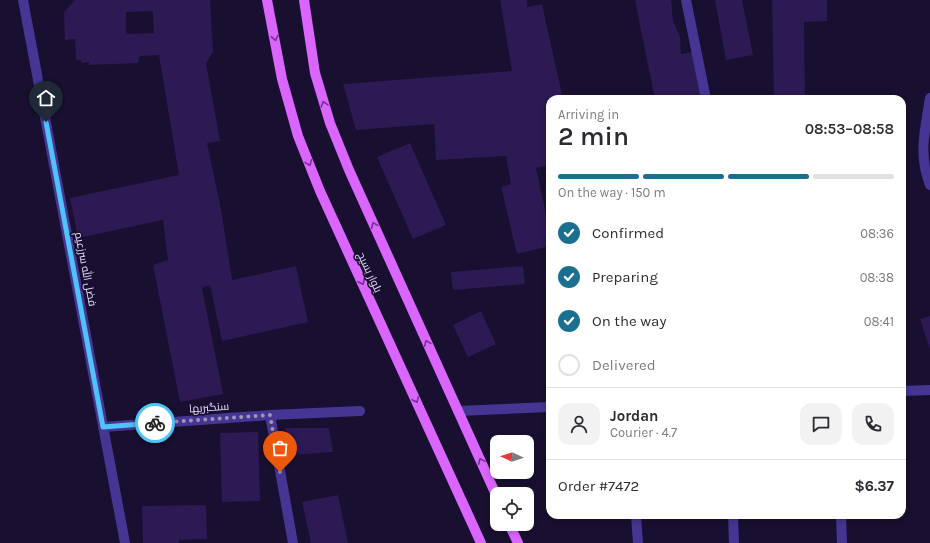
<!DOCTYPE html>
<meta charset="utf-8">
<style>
body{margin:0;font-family:Karla,Cairo,sans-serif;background:#f2f2f3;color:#2b2b33;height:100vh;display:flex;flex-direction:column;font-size:15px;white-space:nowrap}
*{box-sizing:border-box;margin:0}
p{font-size:13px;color:#7c7c81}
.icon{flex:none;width:22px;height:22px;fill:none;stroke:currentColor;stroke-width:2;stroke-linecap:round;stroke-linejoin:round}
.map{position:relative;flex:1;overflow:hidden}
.details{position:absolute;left:546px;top:95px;width:360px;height:424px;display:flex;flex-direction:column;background:#fff;border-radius:12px;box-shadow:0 2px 6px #0003}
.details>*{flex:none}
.needle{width:26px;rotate:274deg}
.controls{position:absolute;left:490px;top:435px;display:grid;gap:8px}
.controls a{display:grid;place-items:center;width:44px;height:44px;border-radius:8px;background:#fff;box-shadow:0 2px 6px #0003;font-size:20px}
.pin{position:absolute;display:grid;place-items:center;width:34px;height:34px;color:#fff;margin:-41px -17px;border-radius:50% 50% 50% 0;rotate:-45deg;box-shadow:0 0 4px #0007}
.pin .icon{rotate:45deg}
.courier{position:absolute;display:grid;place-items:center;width:40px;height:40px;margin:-20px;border:3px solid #4fc3f7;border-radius:50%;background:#fff;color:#222;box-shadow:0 1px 5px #0007}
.overview em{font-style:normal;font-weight:600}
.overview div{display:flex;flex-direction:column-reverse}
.overview{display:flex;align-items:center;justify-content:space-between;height:68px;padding:0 12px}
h1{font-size:26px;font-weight:600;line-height:30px}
.bar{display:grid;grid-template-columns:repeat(4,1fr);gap:6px 4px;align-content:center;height:48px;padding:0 12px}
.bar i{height:5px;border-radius:3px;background:#e1e1e2}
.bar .active{background:#1c708f}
.bar p{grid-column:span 4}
.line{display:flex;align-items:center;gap:10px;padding:0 12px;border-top:1px solid #e1e1e2}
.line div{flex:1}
.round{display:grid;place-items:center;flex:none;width:42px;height:42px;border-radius:12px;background:#f2f2f3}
ol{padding:0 12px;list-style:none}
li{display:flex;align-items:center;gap:12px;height:44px}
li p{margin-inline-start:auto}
li .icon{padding:4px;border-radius:50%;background:#1c708f;color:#fff;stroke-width:4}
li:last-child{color:#7c7c81}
li i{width:22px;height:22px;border:2px solid #e1e1e2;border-radius:50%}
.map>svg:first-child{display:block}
.building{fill:#2d1953;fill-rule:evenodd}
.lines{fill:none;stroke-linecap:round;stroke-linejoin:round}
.minor{stroke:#463593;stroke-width:10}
.major{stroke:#db65ff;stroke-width:10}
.oneway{stroke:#70368d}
.done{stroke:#9e96b7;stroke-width:4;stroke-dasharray:0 7.2}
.route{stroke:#4fc3f7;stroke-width:5}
.labels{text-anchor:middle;stroke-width:3.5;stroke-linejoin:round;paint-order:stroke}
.street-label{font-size:11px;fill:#e6deff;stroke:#190f30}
</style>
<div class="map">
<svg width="930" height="543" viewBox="0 0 930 543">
<rect width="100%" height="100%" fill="#190f30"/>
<g class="building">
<path d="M75,0H210L213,52L206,63L220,141L207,143L221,209L232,280L296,266L308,322L222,341L210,285L202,288L223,394L180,402L153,265L168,260L163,220L78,238L70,198L179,175L159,55L140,56L138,63L89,65V62L81,63V60H76L75,39L65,40L64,12ZM153,11L154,33L126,34V12Z"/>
<path d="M500,0H527V7L542,4L563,99H550V165L536,168L550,232V246L517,254L501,187L511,184L506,156L436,160L434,124L356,130L343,84L512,71Z"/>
<path d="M635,0H671L673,21L680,37L681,54L694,52L703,99H655Z"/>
<path d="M715,0H742L753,55L726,60Z"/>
<path d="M772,0H827V21L804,22L805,99H774Z"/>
<path d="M410,143L446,225L413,239L377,157Z"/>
<path d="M523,266L525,284L453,290L451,272Z"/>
<path d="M481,311L496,344L468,357L453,325Z"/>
<path d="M930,316V349L920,319Z"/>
<path d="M285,428H329L333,452L291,455Z"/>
<path d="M258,432L260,501L222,502L220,433Z"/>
<path d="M338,495L348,543H311L302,502Z"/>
<path d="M206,505L207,539L179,540V543H143L142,506Z"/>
</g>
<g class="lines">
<g class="minor">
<path d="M23,0L125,543"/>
<path d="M686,0L706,99"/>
<path d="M930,98C925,130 918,154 930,185"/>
<path d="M902,391L930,390"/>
<path d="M458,411L550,407"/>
<path d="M270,415L293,543"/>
<path d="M103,427L270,415L360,411"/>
<path d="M636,515L638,543"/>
<path d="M733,515L734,543"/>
<path d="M841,515L842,543"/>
</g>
<g class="major">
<path d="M267,0L282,79L298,136L320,191L481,543"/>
<path d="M304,0L315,73L330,123L349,170L497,497"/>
<path d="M509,524L518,543"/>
</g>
</g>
<defs><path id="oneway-chevron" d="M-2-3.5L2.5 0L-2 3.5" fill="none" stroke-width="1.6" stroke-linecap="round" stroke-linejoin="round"/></defs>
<g class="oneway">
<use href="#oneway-chevron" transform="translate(275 38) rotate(79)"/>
<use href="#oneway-chevron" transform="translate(324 104) rotate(-106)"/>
<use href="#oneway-chevron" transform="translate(309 163) rotate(68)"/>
<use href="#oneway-chevron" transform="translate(374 225) rotate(-114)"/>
<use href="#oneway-chevron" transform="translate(362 282) rotate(65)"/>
<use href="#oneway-chevron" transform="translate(427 343) rotate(-114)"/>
<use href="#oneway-chevron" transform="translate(416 400) rotate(65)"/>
<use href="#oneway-chevron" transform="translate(481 461) rotate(-114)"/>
</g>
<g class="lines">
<path class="done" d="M155,423L270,415L280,472"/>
<path class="route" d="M46,122L103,427L155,423"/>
</g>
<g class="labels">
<g class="street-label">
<text transform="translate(86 269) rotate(79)" y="4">فضل الله سرزعیم</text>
<text transform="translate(370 272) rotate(65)" y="4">بلوار بسیج</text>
<text transform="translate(209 407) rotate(-4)" y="4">سنگبریها</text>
</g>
</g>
</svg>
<div class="controls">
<a><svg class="needle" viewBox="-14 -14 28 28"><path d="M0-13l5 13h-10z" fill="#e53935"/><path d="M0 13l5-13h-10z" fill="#7c7c81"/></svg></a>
<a><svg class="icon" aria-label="locate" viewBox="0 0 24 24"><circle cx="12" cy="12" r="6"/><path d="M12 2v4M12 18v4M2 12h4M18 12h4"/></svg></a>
</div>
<div class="pin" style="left:280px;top:472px;background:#ea580c"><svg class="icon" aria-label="bag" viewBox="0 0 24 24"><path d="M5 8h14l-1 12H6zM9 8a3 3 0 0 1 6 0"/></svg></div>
<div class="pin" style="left:46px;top:122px;background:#1f2937"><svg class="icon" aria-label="home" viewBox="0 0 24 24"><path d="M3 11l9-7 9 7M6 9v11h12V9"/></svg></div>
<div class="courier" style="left:155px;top:423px"><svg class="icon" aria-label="bike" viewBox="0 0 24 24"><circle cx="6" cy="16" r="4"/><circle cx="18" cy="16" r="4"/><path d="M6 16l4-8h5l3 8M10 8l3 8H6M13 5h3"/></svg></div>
<section class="details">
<div class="overview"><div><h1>2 min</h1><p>Arriving in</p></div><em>08:53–08:58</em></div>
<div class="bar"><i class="active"></i><i class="active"></i><i class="active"></i><i></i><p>On the way · 150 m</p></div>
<ol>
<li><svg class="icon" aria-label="check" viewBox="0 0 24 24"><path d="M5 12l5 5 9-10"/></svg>Confirmed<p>08:36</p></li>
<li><svg class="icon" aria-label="check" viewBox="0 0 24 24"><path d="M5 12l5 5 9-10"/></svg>Preparing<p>08:38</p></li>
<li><svg class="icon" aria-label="check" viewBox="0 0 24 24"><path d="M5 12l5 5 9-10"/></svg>On the way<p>08:41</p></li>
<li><i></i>Delivered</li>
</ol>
<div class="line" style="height:72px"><a class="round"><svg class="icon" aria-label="person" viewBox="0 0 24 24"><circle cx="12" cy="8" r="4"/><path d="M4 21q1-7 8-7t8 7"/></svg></a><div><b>Jordan</b><p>Courier · 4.7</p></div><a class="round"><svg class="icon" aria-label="chat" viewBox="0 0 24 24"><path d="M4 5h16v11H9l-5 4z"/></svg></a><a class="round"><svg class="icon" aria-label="phone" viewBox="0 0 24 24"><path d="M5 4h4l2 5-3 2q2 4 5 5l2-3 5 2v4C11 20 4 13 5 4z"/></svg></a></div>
<div class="line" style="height:52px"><div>Order #7472</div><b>$6.37</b></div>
</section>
</div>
